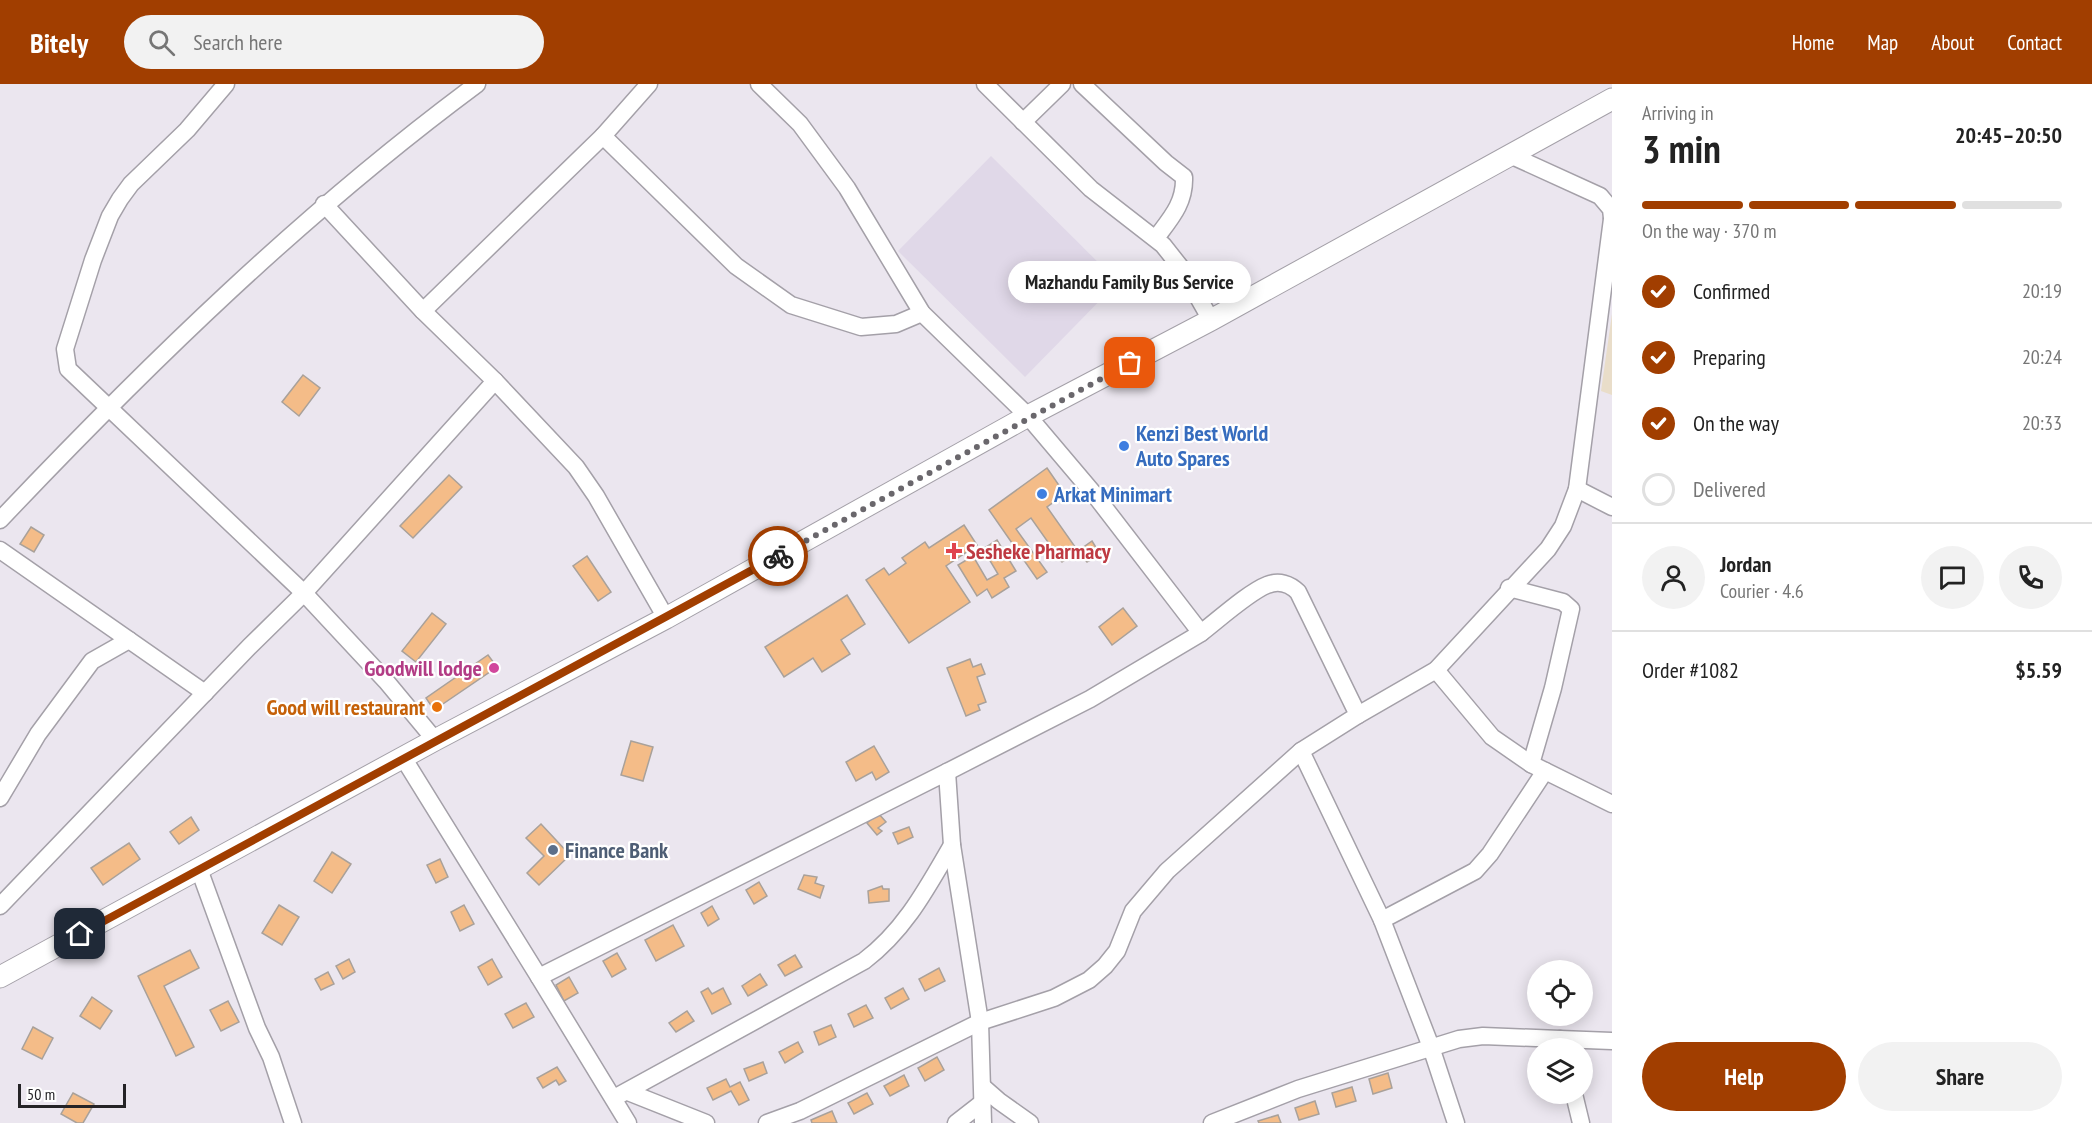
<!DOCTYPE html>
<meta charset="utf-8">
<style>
body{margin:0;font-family:"PT Sans Narrow",sans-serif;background:#f2f2f2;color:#222;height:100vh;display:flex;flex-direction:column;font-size:22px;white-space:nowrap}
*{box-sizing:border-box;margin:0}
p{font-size:20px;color:#767676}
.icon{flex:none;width:33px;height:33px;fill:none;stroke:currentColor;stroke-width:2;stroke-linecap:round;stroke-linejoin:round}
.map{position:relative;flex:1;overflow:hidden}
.details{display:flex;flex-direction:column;background:#fff;width:480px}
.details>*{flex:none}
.controls{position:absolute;left:1527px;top:876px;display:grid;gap:12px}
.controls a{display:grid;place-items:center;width:66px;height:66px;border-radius:50%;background:#fff;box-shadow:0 3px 15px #0003;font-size:30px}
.scale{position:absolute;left:18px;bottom:15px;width:108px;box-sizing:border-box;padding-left:6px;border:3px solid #242326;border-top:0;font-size:16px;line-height:21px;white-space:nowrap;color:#242326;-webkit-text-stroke:4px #fff;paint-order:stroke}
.pin{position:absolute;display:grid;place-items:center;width:51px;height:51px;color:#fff;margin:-26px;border-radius:12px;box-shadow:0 3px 9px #0006}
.courier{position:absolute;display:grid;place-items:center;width:60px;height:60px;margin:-30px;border:4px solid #a13e00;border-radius:50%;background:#fff;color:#222;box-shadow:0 2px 8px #0007}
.bubble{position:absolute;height:42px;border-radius:21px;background:#fff;box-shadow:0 3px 15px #0003;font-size:20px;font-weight:600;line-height:42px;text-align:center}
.headline em{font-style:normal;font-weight:600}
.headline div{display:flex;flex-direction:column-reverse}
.headline{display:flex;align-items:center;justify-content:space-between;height:102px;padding:0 30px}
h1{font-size:39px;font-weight:600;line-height:45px}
.bar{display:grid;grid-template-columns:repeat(4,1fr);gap:9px 6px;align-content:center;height:72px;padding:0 30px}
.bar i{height:8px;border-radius:4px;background:#e0e0e0}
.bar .on{background:#a13e00}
.bar p{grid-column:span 4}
.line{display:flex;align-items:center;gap:15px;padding:0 30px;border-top:2px solid #e0e0e0}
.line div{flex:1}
.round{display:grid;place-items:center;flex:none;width:63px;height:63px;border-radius:32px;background:#f2f2f2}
ol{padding:0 30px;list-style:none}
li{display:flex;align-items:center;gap:18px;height:66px}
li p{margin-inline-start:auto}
li .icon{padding:6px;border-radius:50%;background:#a13e00;color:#fff;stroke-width:4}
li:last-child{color:#767676}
li i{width:33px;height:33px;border:3px solid #e0e0e0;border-radius:50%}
.button{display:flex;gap:12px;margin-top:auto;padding:12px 30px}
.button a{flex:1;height:69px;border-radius:36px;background:#a13e00;color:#fff;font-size:24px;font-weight:600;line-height:69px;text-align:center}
.button a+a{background:#f2f2f2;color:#222}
header{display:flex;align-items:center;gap:36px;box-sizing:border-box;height:84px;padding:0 30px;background:#a13e00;color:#fff}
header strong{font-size:28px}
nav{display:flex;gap:33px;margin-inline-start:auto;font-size:21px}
.search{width:420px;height:54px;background:#f2f2f2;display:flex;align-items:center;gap:15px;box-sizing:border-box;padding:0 21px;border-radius:33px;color:#767676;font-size:22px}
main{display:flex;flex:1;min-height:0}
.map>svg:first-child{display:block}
.built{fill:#e0d8e8}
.education{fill:#e9ddc9}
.building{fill:#f4bc88;stroke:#a9a19a;stroke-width:1.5}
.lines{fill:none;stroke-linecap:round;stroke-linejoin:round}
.minor-casing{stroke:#a4a0a8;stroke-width:19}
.major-casing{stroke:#a4a0a8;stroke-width:23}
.minor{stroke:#fff;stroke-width:16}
.major{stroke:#fff;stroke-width:21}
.done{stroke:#6a676c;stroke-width:6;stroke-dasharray:0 10.8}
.route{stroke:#a13e00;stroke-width:8}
.shop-dot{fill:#3f7fe0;stroke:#fff;stroke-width:2}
.health-dot{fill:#e0444e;stroke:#fff;stroke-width:2}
.hotel-dot{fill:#d1479c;stroke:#fff;stroke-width:2}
.food-dot{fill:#e8710a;stroke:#fff;stroke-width:2}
.service-dot{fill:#5c6f8a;stroke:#fff;stroke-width:2}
.labels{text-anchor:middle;stroke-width:4.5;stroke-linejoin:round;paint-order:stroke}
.shop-label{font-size:22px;font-weight:bold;fill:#366cbe;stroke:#fff;text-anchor:start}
.health-label{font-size:22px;font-weight:bold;fill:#be3a42;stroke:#fff;text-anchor:start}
.hotel-label{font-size:22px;font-weight:bold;fill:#b23c85;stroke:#fff;text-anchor:end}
.food-label{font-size:22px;font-weight:bold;fill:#c56008;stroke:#fff;text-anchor:end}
.service-label{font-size:22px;font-weight:bold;fill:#4e5e75;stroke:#fff;text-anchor:start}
</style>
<header>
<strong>Bitely</strong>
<div class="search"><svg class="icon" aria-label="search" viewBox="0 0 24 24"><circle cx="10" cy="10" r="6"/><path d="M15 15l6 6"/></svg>Search here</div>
<nav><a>Home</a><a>Map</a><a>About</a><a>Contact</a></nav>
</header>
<main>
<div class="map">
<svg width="1612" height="1039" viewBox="0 0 1612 1039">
<rect width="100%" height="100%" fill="#ebe6ef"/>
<path class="built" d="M991,72L1118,198L1025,293L898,167Z"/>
<path class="education" d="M1612,230V311L1601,307Z"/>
<g class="building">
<path d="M303,291L320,304L299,332L282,318Z"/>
<path d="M1047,384L1065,410L1047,423L1078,467L1062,478L1031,434L1016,445L1047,488L1037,495L989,426Z"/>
<path d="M449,391L462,403L413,454L400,442Z"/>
<path d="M964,441L977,461L946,482L970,518L909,559L866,496L884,484L889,491L906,479L902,474L925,458L929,464Z"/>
<path d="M31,443L44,451L34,468L20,460Z"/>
<path d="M997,456L1016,487L1004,494L1009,503L992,514L987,505L977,512L958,481L973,472L987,496L998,490L983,465Z"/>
<path d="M1092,457L1100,470L1087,478L1078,467Z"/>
<path d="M587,472L611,508L598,517L573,482Z"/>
<path d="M847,511L865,540L841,556L850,570L822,588L813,574L784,593L765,563Z"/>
<path d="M1123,524L1137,542L1112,561L1099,543Z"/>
<path d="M432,529L446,540L416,578L402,567Z"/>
<path d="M488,571L497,583L434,626L426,614Z"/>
<path d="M970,575L973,583L981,580L985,590L977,593L986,618L978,621L980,626L966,632L947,584Z"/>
<path d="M631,657L653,663L643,697L621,691Z"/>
<path d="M874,662L889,688L876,696L872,688L856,697L846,678Z"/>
<path d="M878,729L886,738L878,744L882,747L877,751L867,739Z"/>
<path d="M191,733L199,746L179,760L170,748Z"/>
<path d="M541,740L570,771L539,801L527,789L544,772L526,754Z"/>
<path d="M909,743L913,753L898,760L893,749Z"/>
<path d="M129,759L140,775L103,801L91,784Z"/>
<path d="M332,768L351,780L332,809L314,797Z"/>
<path d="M440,775L448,793L436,799L427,781Z"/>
<path d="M804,791L817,793L815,799L824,802L820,814L798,805Z"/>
<path d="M759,798L767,812L754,820L746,806Z"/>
<path d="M882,802L883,805H889V817L869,819L868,807Z"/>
<path d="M279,821L299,833L282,861L262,849Z"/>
<path d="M464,821L474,840L460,847L451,828Z"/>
<path d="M712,822L719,835L708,842L701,829Z"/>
<path d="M673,841L684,862L656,877L645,856Z"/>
<path d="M190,866L199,884L164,902L194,963L176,972L138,892Z"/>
<path d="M617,869L626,885L612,893L603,877Z"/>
<path d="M795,871L802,883L785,892L778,881Z"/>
<path d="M349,875L355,888L343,895L336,882Z"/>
<path d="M492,875L502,893L488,901L478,883Z"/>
<path d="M939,884L945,897L925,907L919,895Z"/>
<path d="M328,888L334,900L321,906L315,895Z"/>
<path d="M760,890L767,901L748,912L742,902Z"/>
<path d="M569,893L578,909L564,917L556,901Z"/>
<path d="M708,904L712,910L723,904L731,920L712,930L701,908Z"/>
<path d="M903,904L909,915L891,925L885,914Z"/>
<path d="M92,913L112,927L100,945L80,932Z"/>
<path d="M228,917L239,938L221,947L210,926Z"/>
<path d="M526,919L534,933L513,944L505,930Z"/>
<path d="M866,921L873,934L854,943L848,930Z"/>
<path d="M687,927L694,937L676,948L669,939Z"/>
<path d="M831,941L836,953L819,961L814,948Z"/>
<path d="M33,943L53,954L42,975L22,965Z"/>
<path d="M798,958L803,968L785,979L779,968Z"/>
<path d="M937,973L944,986L925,997L918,984Z"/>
<path d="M763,978L767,989L749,997L744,985Z"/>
<path d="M557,983L566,997L559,1001L556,996L543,1004L537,994Z"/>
<path d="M1388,989L1392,1004L1373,1010L1369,995Z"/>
<path d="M904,991L909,1002L890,1012L884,1002Z"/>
<path d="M726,995L730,1003L740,998L749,1016L739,1021L731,1007L713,1016L707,1004Z"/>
<path d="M1352,1003L1356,1017L1336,1023L1332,1009Z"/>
<path d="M73,1009L94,1020L83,1039H77L61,1030Z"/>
<path d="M867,1009L873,1020L854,1030L848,1019Z"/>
<path d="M1315,1017L1319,1030L1299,1036L1295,1024Z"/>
<path d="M832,1027L837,1039H812L811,1036Z"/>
<path d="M1278,1031L1281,1039H1259L1258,1037Z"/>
</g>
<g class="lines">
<g class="minor-casing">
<g id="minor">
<path d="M226,0L187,46L131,100L120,115L110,132L93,176L65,265L68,285L304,509L386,597L435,656"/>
<path d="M759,0L800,40L847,104L922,229L1028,332L1094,410L1201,549C1218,536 1249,508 1267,501C1279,496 1290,500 1298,508L1358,631L1301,667L1382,836L1431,963L1456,1039"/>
<path d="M985,0L1091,105L1163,161L1182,185L1211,236"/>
<path d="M1082,0L1166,79L1184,93C1185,119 1171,134 1156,154"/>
<path d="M1023,38L1062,0"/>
<path d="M603,52L736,182L791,221L861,243L896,240L922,229"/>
<path d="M1510,71L1600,112L1611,125L1612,134"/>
<path d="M324,120L423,227L495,297L576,383L596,412L666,534"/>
<path d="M423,227L603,52L649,0"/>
<path d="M1577,405L1612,423"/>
<path d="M0,436C149,279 303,129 477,0"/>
<path d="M0,466L205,609"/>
<path d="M1509,504L1563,518L1571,525L1553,604L1531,680"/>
<path d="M1436,586L1492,653L1531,680L1612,720"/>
<path d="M1358,631L1436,586L1548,465L1563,442L1577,405L1612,135"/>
<path d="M404,675L539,893L947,688L952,761L980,938L983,1039"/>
<path d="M947,688L1090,615L1201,549"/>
<path d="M0,714L38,650L92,577L129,556"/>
<path d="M199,785L257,944L271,973L293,1039"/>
<path d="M0,822L249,563L304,509L495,297"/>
<path d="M1382,836L1475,787L1490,770L1545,687"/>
<path d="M539,893L628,1039"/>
<path d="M1562,964L1560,955L1612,957"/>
<path d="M983,1003L999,1017L1030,1039"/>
<path d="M628,1008L706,1039"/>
<path d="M1574,1010L1581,1039"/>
<path d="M614,1014L864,877C905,846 927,804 952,761"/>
<path d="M767,1039L800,1027L980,938L1054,914L1089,896L1105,882L1117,867L1133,827L1167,787L1301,667"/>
<path d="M956,1039L983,1018"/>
<path d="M1212,1039L1298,1005L1459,955L1483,952L1560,955"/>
</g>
</g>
<g class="major-casing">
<path id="major" d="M0,893L435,656L666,534L1028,332L1211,236L1612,15"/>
</g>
<use href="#minor" class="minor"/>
<use href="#major" class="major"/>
</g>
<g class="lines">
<path class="done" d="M778,472L1130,279"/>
<path class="route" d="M80,850L778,472"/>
</g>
<g class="shop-dot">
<circle cx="1124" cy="362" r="6"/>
<circle cx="1042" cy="410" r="6"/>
</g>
<path class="health-dot" d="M951 458h6v6h6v6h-6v6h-6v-6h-6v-6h6z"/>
<circle class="hotel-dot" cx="494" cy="584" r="6"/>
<circle class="food-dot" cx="437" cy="623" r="6"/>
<circle class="service-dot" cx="553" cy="766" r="6"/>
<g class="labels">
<g class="shop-label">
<text x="1136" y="357">Kenzi Best World<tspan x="1136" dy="25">Auto Spares</tspan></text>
<text x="1054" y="418">Arkat Minimart</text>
</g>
<g class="health-label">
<text x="966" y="475">Sesheke Pharmacy</text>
</g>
<g class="hotel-label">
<text x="482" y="592">Goodwill lodge</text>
</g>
<g class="food-label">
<text x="425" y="631">Good will restaurant</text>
</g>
<g class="service-label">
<text x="565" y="774">Finance Bank</text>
</g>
</g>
</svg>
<div class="controls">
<a><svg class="icon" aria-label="locate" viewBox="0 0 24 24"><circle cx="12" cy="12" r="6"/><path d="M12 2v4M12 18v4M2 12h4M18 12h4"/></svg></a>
<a><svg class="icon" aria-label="layers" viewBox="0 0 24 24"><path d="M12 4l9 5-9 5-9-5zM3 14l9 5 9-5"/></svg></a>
</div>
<div class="scale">50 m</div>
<div class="pin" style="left:1130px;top:279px;background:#ea580c"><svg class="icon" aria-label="bag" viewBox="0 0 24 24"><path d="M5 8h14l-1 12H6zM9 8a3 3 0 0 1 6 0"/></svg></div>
<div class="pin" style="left:80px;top:850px;background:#1f2937"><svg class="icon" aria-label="home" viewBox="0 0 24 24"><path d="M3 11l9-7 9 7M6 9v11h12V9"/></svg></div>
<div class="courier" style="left:778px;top:472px"><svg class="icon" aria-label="bike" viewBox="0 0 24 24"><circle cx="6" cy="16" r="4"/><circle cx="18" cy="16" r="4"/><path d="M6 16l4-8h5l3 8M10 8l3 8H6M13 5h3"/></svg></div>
<div class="bubble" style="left:1008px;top:177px;width:243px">Mazhandu Family Bus Service</div>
</div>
<section class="details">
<div class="headline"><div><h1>3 min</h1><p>Arriving in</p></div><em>20:45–20:50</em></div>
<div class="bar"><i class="on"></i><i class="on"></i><i class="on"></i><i></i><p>On the way · 370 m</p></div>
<ol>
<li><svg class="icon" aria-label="check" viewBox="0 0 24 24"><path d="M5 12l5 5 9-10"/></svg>Confirmed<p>20:19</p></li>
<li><svg class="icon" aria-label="check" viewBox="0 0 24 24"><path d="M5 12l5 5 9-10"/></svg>Preparing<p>20:24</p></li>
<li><svg class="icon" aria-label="check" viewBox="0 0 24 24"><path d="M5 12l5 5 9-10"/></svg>On the way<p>20:33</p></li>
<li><i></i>Delivered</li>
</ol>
<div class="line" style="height:108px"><a class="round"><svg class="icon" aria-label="person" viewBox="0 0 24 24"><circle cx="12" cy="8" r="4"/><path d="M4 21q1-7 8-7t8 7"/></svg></a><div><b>Jordan</b><p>Courier · 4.6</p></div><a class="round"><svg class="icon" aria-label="chat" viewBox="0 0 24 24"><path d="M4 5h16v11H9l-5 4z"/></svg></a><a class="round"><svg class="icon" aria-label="phone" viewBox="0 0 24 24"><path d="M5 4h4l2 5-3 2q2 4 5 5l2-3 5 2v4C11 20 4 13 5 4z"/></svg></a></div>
<div class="line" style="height:78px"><div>Order #1082</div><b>$5.59</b></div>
<div class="button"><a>Help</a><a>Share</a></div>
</section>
</main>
